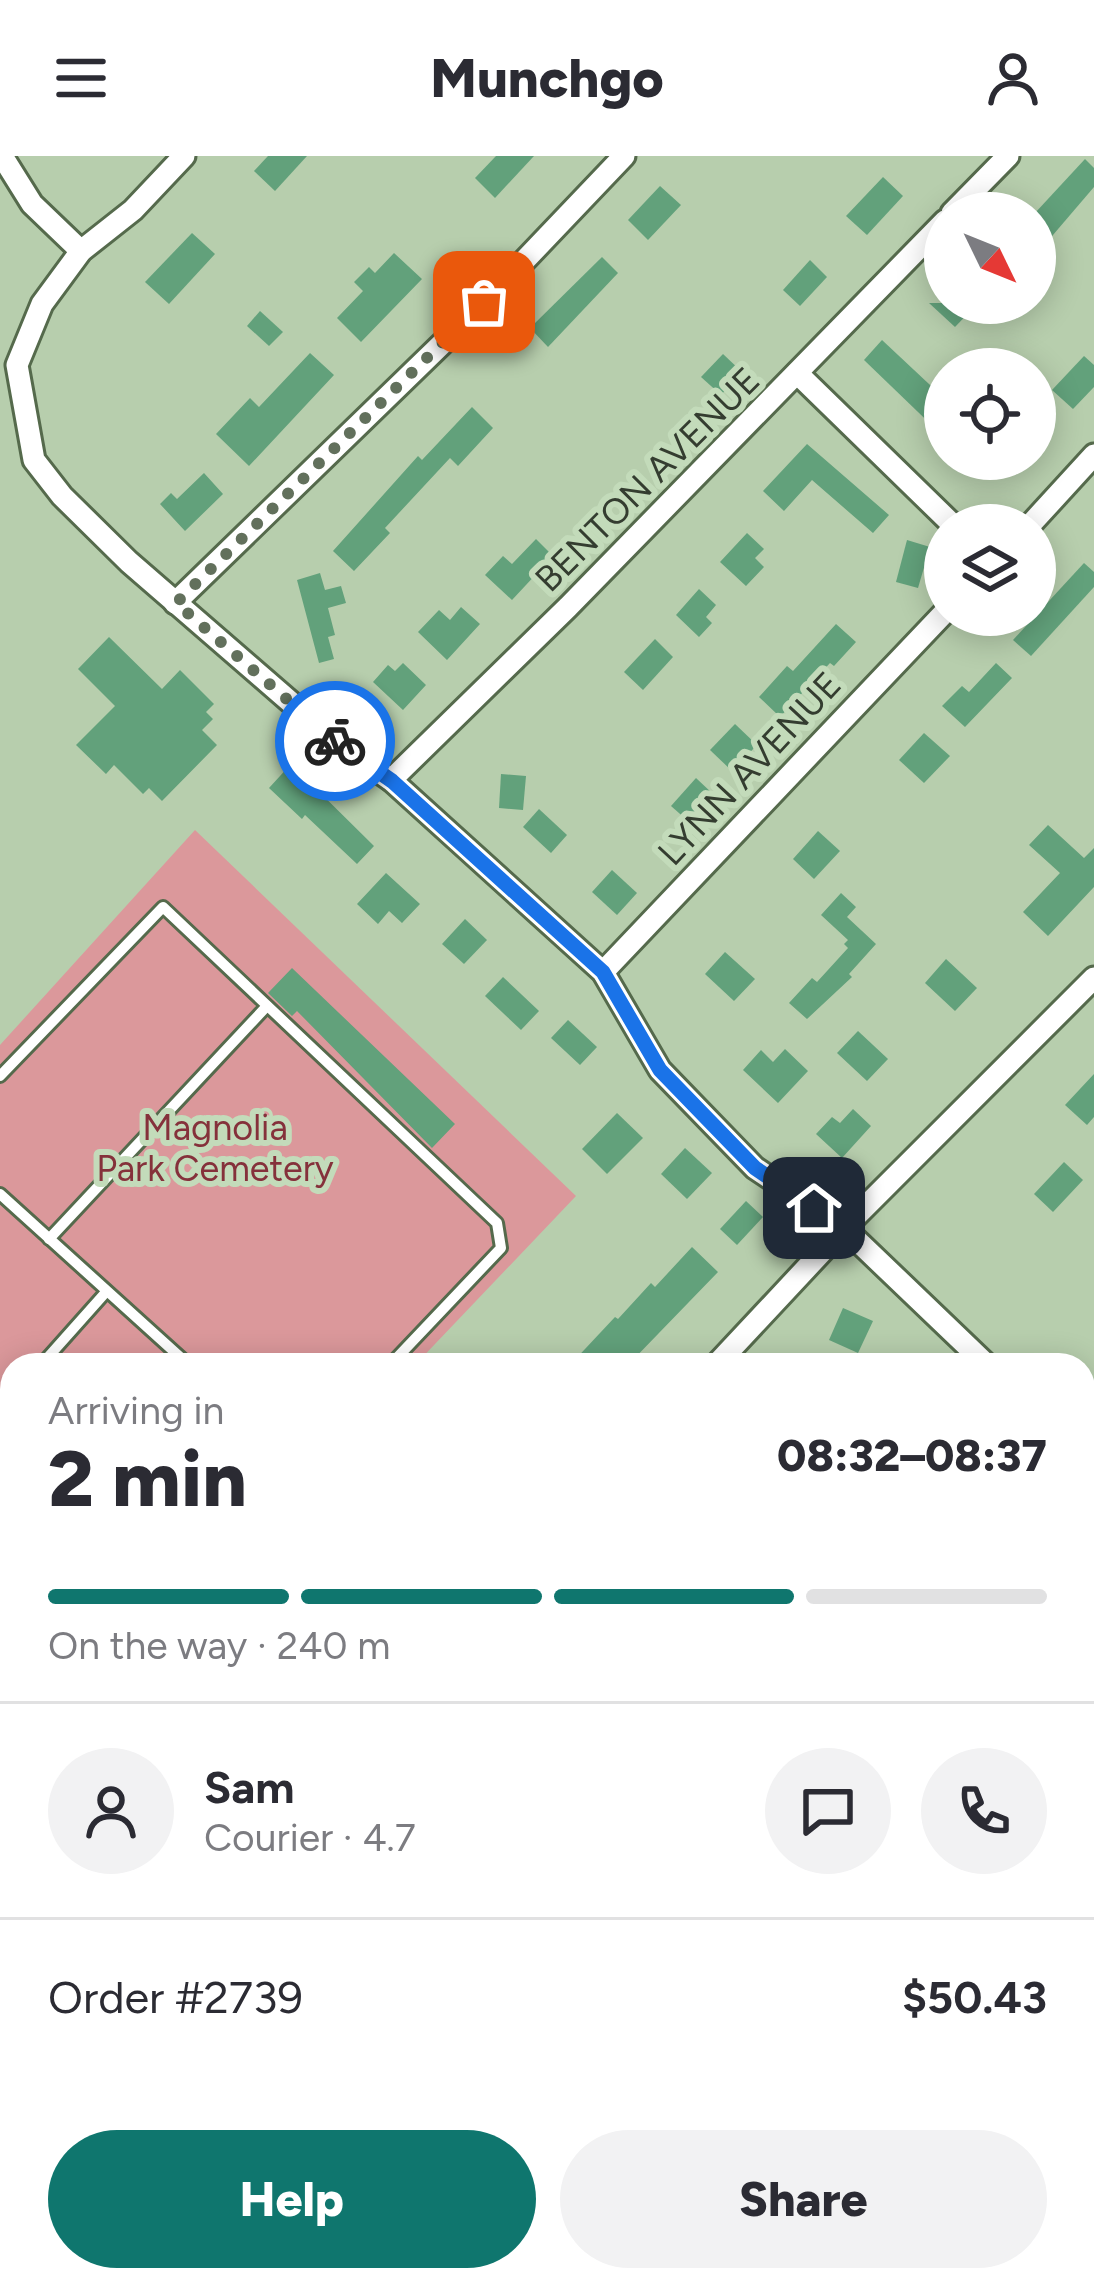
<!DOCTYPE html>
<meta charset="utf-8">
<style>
body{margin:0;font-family:Figtree,sans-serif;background:#f2f2f3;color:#2b2b33;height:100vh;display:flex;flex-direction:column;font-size:45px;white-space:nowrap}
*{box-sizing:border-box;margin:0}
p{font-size:39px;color:#7c7c81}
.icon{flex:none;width:66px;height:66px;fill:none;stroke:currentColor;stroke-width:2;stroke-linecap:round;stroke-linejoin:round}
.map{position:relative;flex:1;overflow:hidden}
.panel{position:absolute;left:0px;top:1197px;width:1095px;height:939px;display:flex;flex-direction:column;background:#fff;border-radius:36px 36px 0 0;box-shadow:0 6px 30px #0003}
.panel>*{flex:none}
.needle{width:78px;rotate:133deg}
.buttons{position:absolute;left:924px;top:36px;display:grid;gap:24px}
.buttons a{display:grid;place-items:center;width:132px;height:132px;border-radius:50%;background:#fff;box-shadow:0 6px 30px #0003;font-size:60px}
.pin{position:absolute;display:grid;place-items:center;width:102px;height:102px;color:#fff;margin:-51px;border-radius:24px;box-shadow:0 6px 18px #0006}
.courier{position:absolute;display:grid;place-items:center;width:120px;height:120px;margin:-60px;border:9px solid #1a73e8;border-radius:50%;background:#fff;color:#222;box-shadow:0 3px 15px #0007}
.overview em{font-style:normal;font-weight:800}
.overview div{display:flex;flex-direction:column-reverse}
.overview{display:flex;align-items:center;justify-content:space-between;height:204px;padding:0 48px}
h1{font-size:78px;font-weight:800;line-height:90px}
.bar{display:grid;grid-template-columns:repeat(4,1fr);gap:18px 12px;align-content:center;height:144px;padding:0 48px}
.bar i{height:15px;border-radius:9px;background:#e1e1e2}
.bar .current{background:#0f766e}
.bar p{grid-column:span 4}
.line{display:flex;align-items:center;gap:30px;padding:0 48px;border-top:3px solid #e1e1e2}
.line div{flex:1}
.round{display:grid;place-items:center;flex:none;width:126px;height:126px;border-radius:63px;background:#f2f2f3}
.primary-button{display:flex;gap:24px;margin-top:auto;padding:24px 48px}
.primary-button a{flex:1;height:138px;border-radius:72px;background:#0f766e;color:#fff;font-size:48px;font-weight:800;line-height:138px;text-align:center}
.primary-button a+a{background:#f2f2f3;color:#2b2b33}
header{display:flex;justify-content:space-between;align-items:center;height:156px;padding:0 48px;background:#fff;font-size:54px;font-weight:800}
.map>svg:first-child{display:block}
.green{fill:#db989b}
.building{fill:#62a17b}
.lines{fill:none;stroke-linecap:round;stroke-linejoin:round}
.lane-casing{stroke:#556a4c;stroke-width:16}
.street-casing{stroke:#556a4c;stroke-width:27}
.secondary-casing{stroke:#556a4c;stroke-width:33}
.lane{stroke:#fff;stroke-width:10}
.street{stroke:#fff;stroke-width:21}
.secondary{stroke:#bdeaeb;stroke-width:27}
.done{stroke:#62705c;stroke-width:12;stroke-dasharray:0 21.6}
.route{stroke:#1a73e8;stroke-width:15}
.labels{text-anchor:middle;stroke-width:12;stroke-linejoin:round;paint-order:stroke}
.street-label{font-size:36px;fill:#343d30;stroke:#c3dbba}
.park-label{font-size:36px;fill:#85313b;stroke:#c3dbba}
</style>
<header><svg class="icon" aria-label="menu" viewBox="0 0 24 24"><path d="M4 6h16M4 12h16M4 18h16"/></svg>Munchgo<svg class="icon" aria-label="person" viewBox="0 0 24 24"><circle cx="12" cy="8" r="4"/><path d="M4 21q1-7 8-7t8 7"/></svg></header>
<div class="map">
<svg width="1094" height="2134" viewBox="0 0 1094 2134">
<rect width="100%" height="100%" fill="#b7cead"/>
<path class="green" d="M195,674L576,1040L415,1209H12V1936L0,1949V889Z"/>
<g class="building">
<path d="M268,0H307L275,35L254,15Z"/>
<path d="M496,0H534L495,42L475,22Z"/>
<path d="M1085,3L1094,12V31L1035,100V57Z"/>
<path d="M883,21L903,40L867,79L846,60Z"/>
<path d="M660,30L681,49L648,84L628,64Z"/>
<path d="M192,77L215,98L169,148L145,126Z"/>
<path d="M394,97L422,123L361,186L337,162L363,135L354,126L369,111L375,117Z"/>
<path d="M602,101L618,117L548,191L530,172Z"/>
<path d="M810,104L827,121L800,150L783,134Z"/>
<path d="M929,147H978L955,171Z"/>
<path d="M260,155L283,176L269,190L247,170Z"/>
<path d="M882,184L945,243V282L864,204Z"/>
<path d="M310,197L334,219L249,310L216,278L250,242L259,251Z"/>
<path d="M723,198L742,216L721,239L701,221Z"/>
<path d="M1084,200L1094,209V231L1073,253L1052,234Z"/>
<path d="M472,251L493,272L458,310L450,302L385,372L390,377L354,415L333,395L418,300L422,304Z"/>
<path d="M807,288L889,359L873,377L812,324L784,355L763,335Z"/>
<path d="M204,317L223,338L185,375L160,348L171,337L177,343Z"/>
<path d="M747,377L764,393L755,402L764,411L746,430L720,406Z"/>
<path d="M536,383L553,400L512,444L485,419L503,400L512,408Z"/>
<path d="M907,384L930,391L918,432L896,426Z"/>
<path d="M1084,407L1094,416V431L1031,500L1013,484Z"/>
<path d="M320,417L325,434L341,430L346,447L328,452L335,479L328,481L334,503L319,507L297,424Z"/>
<path d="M699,433L716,449L706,461L712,467L699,481L676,459Z"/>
<path d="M461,451L480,468L447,504L418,476L439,454L450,464Z"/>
<path d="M836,468L856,486L834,510L830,507L780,561L759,541L787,510L793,515Z"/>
<path d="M109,481L162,533L180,514L214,548L206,556L213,563L202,574L217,589L162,645L149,632L143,638L114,609L106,618L76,589L115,550L78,513Z"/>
<path d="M655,483L673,501L643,534L624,516Z"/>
<path d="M403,507L426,529L403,554L373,526L388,509L395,515Z"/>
<path d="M996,507L1012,522L965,571L942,550L962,530L969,536Z"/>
<path d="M735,568L757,589L732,615L710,594Z"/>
<path d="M924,577L950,600L924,627L899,604Z"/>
<path d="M291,608L374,690L357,708L305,659L302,663L269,632Z"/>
<path d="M501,618L526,620L523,654L499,652Z"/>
<path d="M696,622L713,638L688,665L671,650Z"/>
<path d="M539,653L567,679L551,697L523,671Z"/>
<path d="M1048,669L1084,702L1094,692V731L1048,780L1023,756L1060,717L1029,689Z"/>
<path d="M818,675L840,695L814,723L793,703Z"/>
<path d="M612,714L637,737L617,759L592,736Z"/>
<path d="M386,717L420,748L402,767L389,755L378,768L357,748Z"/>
<path d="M841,737L856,751L847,761L876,788L849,818L852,821L807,863L789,847L812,822L817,826L848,792L844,788L848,784L821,759Z"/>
<path d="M465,763L487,784L464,808L442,788Z"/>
<path d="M725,796L755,823L734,845L705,818Z"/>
<path d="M946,803L977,832L955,855L925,827Z"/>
<path d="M292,812L455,968L432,992L297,855L292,860L268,837Z"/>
<path d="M503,821L539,855L521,874L485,840Z"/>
<path d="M568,864L597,891L580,909L551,882Z"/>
<path d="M858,875L888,903L867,925L837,897Z"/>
<path d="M785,893L808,915L778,947L743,914L761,894L773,906Z"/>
<path d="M1094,918V961L1087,969L1065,949Z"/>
<path d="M853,953L871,970L842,1002L816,978L832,961L840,967Z"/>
<path d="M617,957L643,982L607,1018L582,993Z"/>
<path d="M685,992L712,1017L687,1043L661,1018Z"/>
<path d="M1064,1006L1083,1024L1053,1056L1034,1038Z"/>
<path d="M746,1045L763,1061L737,1089L720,1073Z"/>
<path d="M692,1091L718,1116L628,1209H570L615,1161L618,1163L651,1127L655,1131Z"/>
<path d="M843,1152L873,1165L858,1197L829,1184Z"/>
</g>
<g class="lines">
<g class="lane-casing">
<g id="lane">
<path d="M0,920L163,751L497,1067L501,1092L390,1209"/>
<path d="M0,1038L189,1209"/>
<path d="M49,1083L267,850"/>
<path d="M41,1209L106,1136"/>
<path d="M0,1255L12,1242"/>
<path d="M0,1538L12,1548"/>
<path d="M0,1656L12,1643"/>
</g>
</g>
<g class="street-casing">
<g id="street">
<path d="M2,0L32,48L81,95"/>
<path d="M184,0L133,54L81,95L42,148L17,209L34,304L62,340L129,406L340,589L391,624L603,816L660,914L755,1012L844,1072L987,1209"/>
<path d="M952,57L1008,0"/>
<path d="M797,217L953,369"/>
<path d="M1030,369L1094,299"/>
<path d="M175,447L484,147L624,0"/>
<path d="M391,624L568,451L945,65"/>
<path d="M603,816L945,456"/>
<path d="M716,1209L844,1072L1094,822"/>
<path d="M1083,1323L1094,1312"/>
<path d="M0,1973L12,1960"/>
<path d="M1083,2001L1094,1989"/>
<path d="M732,2124L743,2134"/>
<path d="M961,2134L970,2124"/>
</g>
</g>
<g class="secondary-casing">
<path id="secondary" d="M0,2123L11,2134"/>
</g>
<use href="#lane" class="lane"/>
<use href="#street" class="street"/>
<use href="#secondary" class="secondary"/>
</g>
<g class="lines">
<path class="done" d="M335,585L176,447L484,146"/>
<path class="route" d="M335,585L392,625L603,816L660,914L755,1012L814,1052"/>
</g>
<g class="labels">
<g class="street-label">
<text transform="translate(647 323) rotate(-45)" y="13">BENTON AVENUE</text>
<text transform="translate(749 612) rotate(-47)" y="13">LYNN AVENUE</text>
</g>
<g class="park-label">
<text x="215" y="984">Magnolia<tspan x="215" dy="41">Park Cemetery</tspan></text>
</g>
</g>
</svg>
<div class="buttons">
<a><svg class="needle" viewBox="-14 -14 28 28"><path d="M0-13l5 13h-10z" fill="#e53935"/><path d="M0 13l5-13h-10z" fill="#7c7c81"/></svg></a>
<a><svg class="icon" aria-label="locate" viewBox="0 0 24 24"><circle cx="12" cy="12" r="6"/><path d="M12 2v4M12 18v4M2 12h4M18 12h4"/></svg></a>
<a><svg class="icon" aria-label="layers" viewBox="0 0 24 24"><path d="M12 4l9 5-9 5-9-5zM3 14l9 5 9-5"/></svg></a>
</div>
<div class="pin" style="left:484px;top:146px;background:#ea580c"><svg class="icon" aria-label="bag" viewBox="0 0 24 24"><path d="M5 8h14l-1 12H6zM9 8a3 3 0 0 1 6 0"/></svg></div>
<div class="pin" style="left:814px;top:1052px;background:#1f2937"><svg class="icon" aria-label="home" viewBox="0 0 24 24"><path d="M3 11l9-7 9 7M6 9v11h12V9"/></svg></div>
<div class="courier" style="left:335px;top:585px"><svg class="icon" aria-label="bike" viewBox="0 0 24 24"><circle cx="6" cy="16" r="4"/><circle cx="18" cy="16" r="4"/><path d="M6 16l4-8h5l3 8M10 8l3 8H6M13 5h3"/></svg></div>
<section class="panel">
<div class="overview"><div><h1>2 min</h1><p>Arriving in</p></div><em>08:32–08:37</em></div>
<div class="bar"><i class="current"></i><i class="current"></i><i class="current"></i><i></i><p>On the way · 240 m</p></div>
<div class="line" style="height:216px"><a class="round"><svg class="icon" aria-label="person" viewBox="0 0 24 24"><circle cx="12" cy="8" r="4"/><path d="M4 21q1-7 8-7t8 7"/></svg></a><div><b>Sam</b><p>Courier · 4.7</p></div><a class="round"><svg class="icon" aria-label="chat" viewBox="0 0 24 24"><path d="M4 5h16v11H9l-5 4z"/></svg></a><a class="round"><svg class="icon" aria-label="phone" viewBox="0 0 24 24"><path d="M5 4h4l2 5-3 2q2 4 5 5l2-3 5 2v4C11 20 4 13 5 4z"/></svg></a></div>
<div class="line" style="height:156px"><div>Order #2739</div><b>$50.43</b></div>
<div class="primary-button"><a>Help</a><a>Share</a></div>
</section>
</div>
